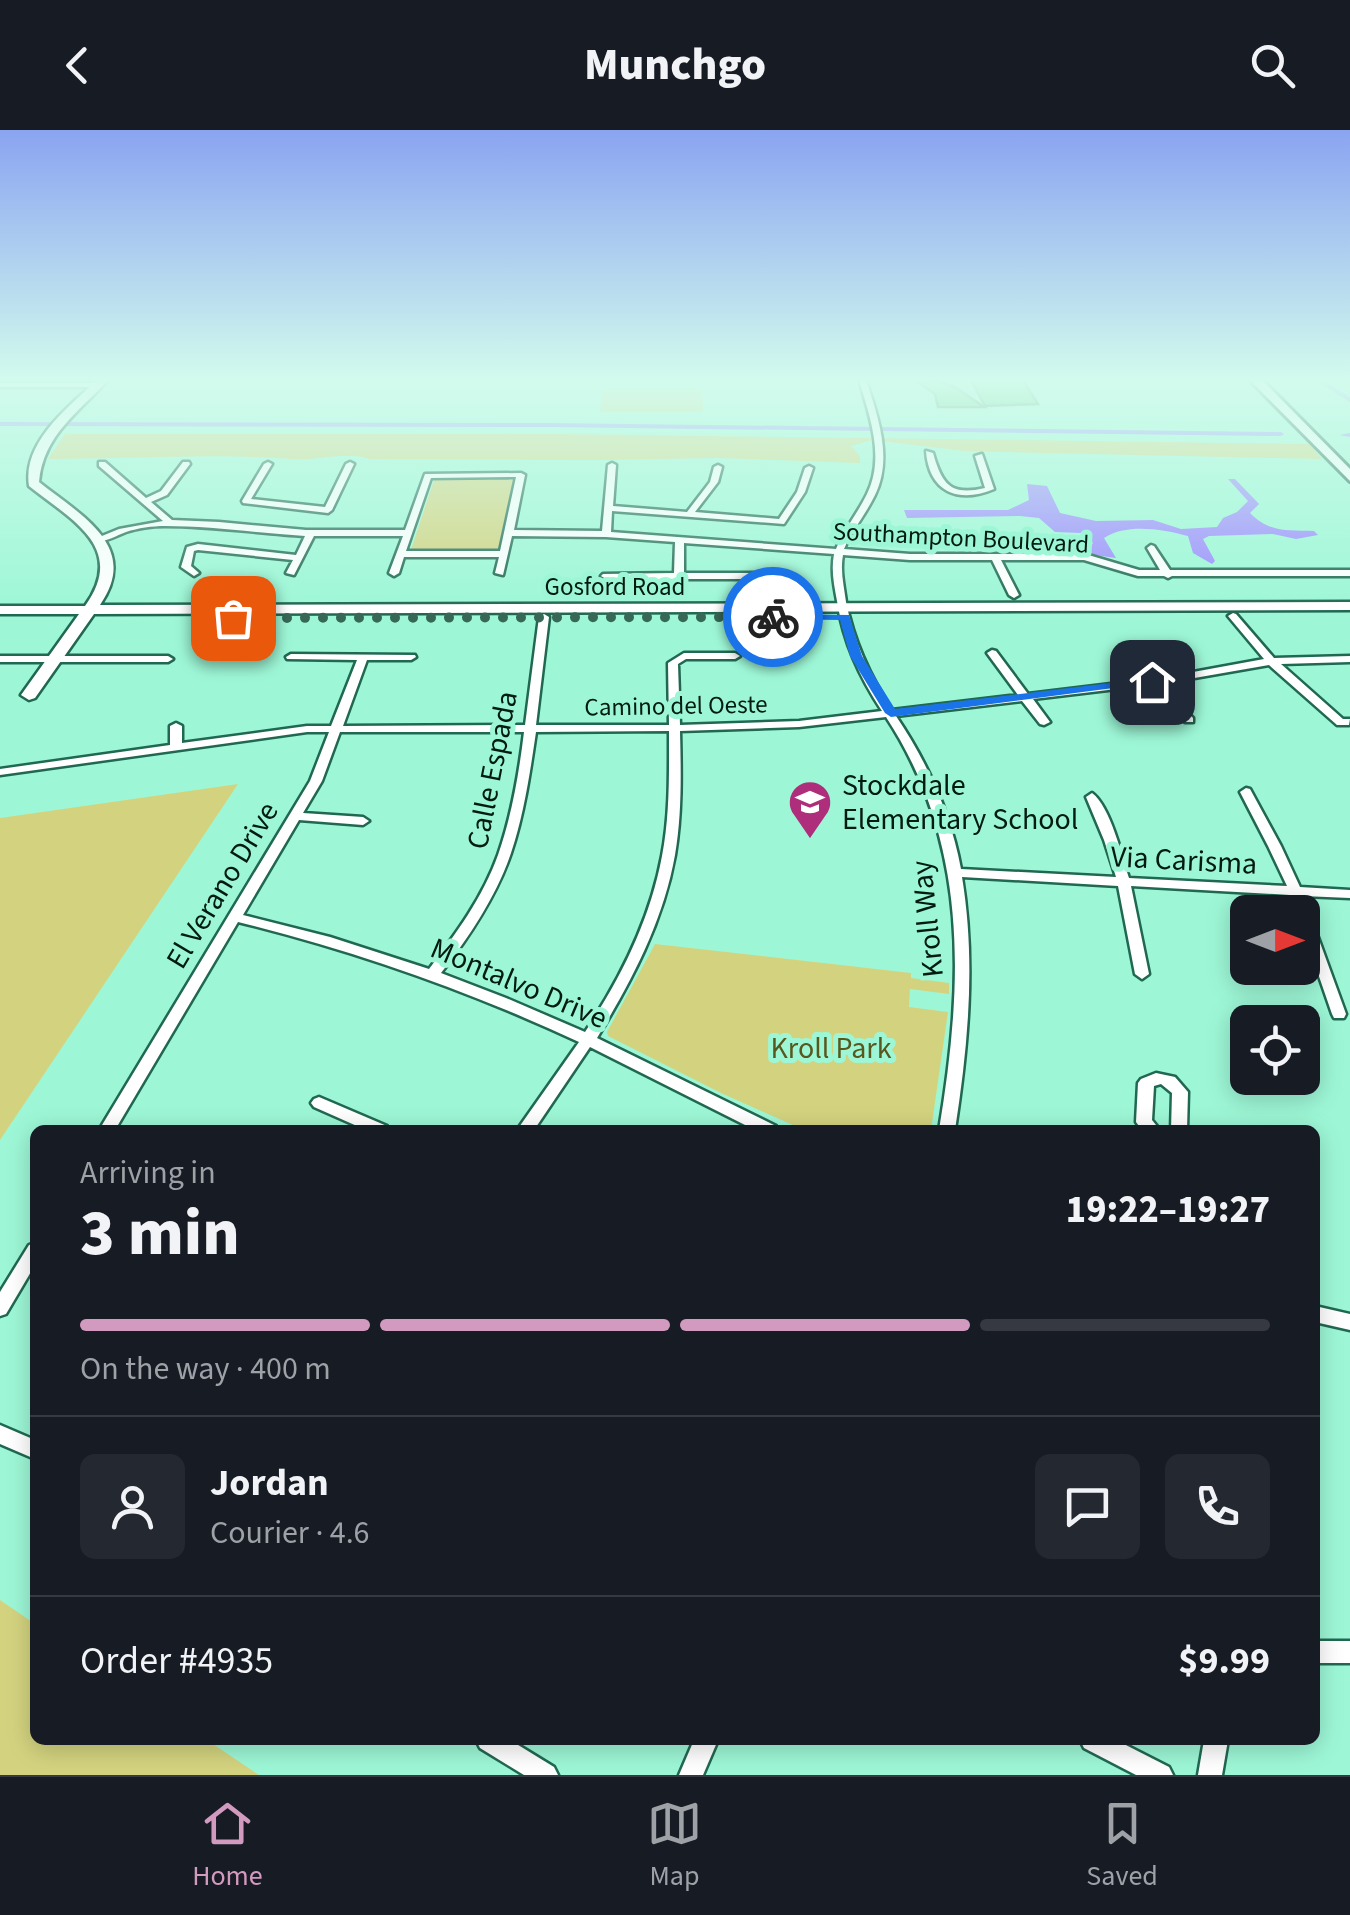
<!DOCTYPE html>
<meta charset="utf-8">
<style>
body{margin:0;font-family:"Source Sans 3",sans-serif;background:#242831;color:#f1f3f6;height:100vh;display:flex;flex-direction:column;font-size:38px;white-space:nowrap}
*{box-sizing:border-box;margin:0}
p{font-size:32px;color:#9ea1a6}
.icon{flex:none;width:55px;height:55px;fill:none;stroke:currentColor;stroke-width:2;stroke-linecap:round;stroke-linejoin:round}
.map{position:relative;flex:1;overflow:hidden}
.sheet{position:absolute;left:30px;top:995px;width:1290px;height:620px;display:flex;flex-direction:column;background:#171b24;border-radius:15px;box-shadow:0 5px 25px #0003}
.sheet>*{flex:none}
.needle{width:65px;rotate:90deg}
.tools{position:absolute;left:1230px;top:765px;display:grid;gap:20px}
.tools a{display:grid;place-items:center;width:90px;height:90px;border-radius:15px;background:#171b24;box-shadow:0 5px 25px #0003;font-size:50px}
.pin{position:absolute;display:grid;place-items:center;width:85px;height:85px;color:#fff;margin:-42px;border-radius:20px;box-shadow:0 5px 15px #0006}
.courier{position:absolute;display:grid;place-items:center;width:100px;height:100px;margin:-50px;border:8px solid #1a73e8;border-radius:50%;background:#fff;color:#222;box-shadow:0 2px 12px #0007}
.headline em{font-style:normal;font-weight:800}
.headline div{display:flex;flex-direction:column-reverse}
.headline{display:flex;align-items:center;justify-content:space-between;height:170px;padding:0 50px}
h1{font-size:65px;font-weight:800;line-height:75px}
.bar{display:grid;grid-template-columns:repeat(4,1fr);gap:15px 10px;align-content:center;height:120px;padding:0 50px}
.bar i{height:12px;border-radius:8px;background:#363941}
.bar .selected{background:#d39abf}
.bar p{grid-column:span 4}
.line{display:flex;align-items:center;gap:25px;padding:0 50px;border-top:2px solid #363941}
.line div{flex:1}
.round{display:grid;place-items:center;flex:none;width:105px;height:105px;border-radius:15px;background:#242831}
header{display:flex;justify-content:space-between;align-items:center;height:130px;padding:0 50px;background:#171b24;font-size:45px;font-weight:800}
.dock{display:flex;justify-content:space-around;align-items:center;height:140px;border-top:2px solid #363941;background:#171b24;font-size:28px;color:#9ea1a6}
.dock a{display:grid;justify-items:center;gap:5px}
.dock .selected{color:#d39abf}
.map>svg:first-child{display:block}
.green{fill:#d3d37f}
.water{fill:#9d8bfe}
.lines{fill:none;stroke-linecap:round;stroke-linejoin:round}
.canal{fill:#9d8bfe;fill-rule:evenodd}
.building{fill:#57cc73;stroke:#478453;stroke-width:2.5}
.street-casing{stroke:#216852;stroke-width:5}
.secondary-casing{stroke:#216852;stroke-width:5}
.primary-casing{stroke:#216852;stroke-width:6}
.street{fill:#fff;fill-rule:evenodd}
.secondary{fill:#fff;fill-rule:evenodd}
.primary{fill:#fff;fill-rule:evenodd}
.route{fill:#1a73e8}
.done{stroke:#376857;stroke-width:10;stroke-dasharray:0 18}
.labels{text-anchor:middle;stroke-width:10;stroke-linejoin:round;paint-order:stroke}
.far-street-label{font-size:25px;fill:#001b12;stroke:#9df7d6}
.street-label{font-size:30px;fill:#001b12;stroke:#9df7d6}
.poi-label{font-size:30px;fill:#001b12;stroke:#9df7d6;text-anchor:start}
.park-label{font-size:30px;fill:#58571e;stroke:#9df7d6}
</style>
<header><svg class="icon" aria-label="back" viewBox="0 0 24 24"><path d="M15 5l-7 7 7 7"/></svg>Munchgo<svg class="icon" aria-label="search" viewBox="0 0 24 24"><circle cx="10" cy="10" r="6"/><path d="M15 15l6 6"/></svg></header>
<div class="map">
<svg width="1350" height="1645" viewBox="0 0 1350 1645">
<rect width="100%" height="100%" fill="#9df7d6"/>
<g class="green">
<path d="M603,259H702L703,282H600Z"/>
<path d="M65,304H564L1309,314L1322,329L965,321L872,310L851,316L860,326V333L718,328L596,330L370,329C347,321 318,331 293,329C213,323 130,329 48,329Z"/>
<path d="M435,347H514L498,420H411Z"/>
<path d="M238,654L0,1010V688Z"/>
<path d="M655,814L911,843V848L949,853V864L910,859L909,877L948,882L931,1000H804L721,963L608,906L607,902Z"/>
<path d="M0,1470L35,1494V1610H207L259,1645H0Z"/>
</g>
<path class="water" d="M1228,349H1235L1259,374L1250,383C1270,403 1287,400 1314,401L1318,405L1296,409L1273,404L1209,406L1203,409L1215,431L1212,434L1193,423L1188,406C1163,399 1126,393 1104,408L1116,428L1087,424L1093,413L1082,403L1055,402L1039,388L1020,386L907,388L904,380H1008L1029,370L1027,354L1047,356L1060,383L1096,391L1153,390L1181,399L1217,397L1223,388L1237,382L1248,371Z"/>
<g class="lines">
<g class="canal">
<path d="M1315,250H1322L1350,267V272Z"/>
<path d="M0,292L551,293L1281,302L1284,304L1281,306L551,297L0,296Z"/>
<path d="M1350,303V307L1339,305Z"/>
</g>
</g>
<g class="building">
<path d="M976,250H1023L1038,274L985,276L972,252Z"/>
<path d="M937,251L955,257L984,277H938L935,264L919,253Z"/>
</g>
<g class="lines">
<g class="street-casing">
<g id="street">
<path d="M859,250H866C878,287 893,328 875,365C866,384 852,400 844,419L910,424H1085L1139,440H1160L1147,418L1151,415L1154,416L1170,440H1350V446H1172L1168,448L1164,446H1138L1084,430H1001L1019,465L1014,468L1009,465L992,430H910L843,425C840,441 844,456 846,472C854,512 869,545 892,580L1018,565L987,523L992,520L996,521L1028,564L1144,550L1135,540L1126,523L1131,520L1135,521L1143,537L1155,549L1264,529L1228,486L1233,483L1236,484L1274,528L1350,526V532L1281,534L1343,589H1350L1349,595H1337L1269,535L1160,554L1193,588V592H1185L1150,555L1033,569L1050,592L1044,595L1040,594L1022,571L896,586C927,632 951,684 961,739L1116,747L1104,710L1086,667L1092,663C1110,676 1122,726 1129,748L1287,756L1268,716L1240,662L1246,658L1250,659L1281,716L1300,757L1350,760V768L1303,766L1346,884L1344,888H1334L1332,884L1302,797V782H1297L1290,765L1131,756L1149,844L1142,849L1135,844L1118,756L962,747C976,832 968,916 955,1000H939C963,855 970,715 886,587L799,597L680,601C681,642 682,684 675,725C663,792 632,850 597,908L776,996L778,1000H755L590,917L534,1000H517L579,912C469,861 356,821 238,792L115,1000H99L310,651L329,602H307L0,645V639L170,615V596L176,593L182,596V613L307,596H331L357,530L287,529L286,527L291,524L415,525L416,527L411,530H367L343,596L525,595L539,487L544,484L549,487L536,595H669L668,533L684,523H735L740,526L735,529H686L678,534L680,595L799,591L882,581C859,546 844,513 837,471C834,455 831,440 834,424L684,413V443H757L762,446L757,449H606L601,446L603,444L674,443L675,412L606,407L512,406L503,445L495,443L499,427H404L399,443L394,446L389,443L403,406H314L294,445L286,443L293,430L198,420L194,421L191,436L199,443L194,446L181,437L187,417L198,414L296,425L305,406C258,403 211,396 165,396C152,396 138,398 126,402C116,406 107,411 97,412V408L119,399L163,391L99,336V332H105L146,368L161,361L183,332H189L190,334L167,365L151,372L172,390L219,392L306,400H405L425,344L521,343L525,345L514,400L602,401L608,335L612,333L616,335L613,376L687,382L710,352L714,337L718,335L722,337L718,352L695,382L779,389L797,362L805,338L809,336L813,338L805,362L784,394L612,381L611,402L836,419C844,399 858,383 867,364C885,328 870,287 859,250ZM516,347L500,421H406L431,348ZM669,601C669,643 670,685 662,726C650,790 621,848 585,902L506,868L441,843C469,807 496,767 511,723C524,684 530,643 536,602ZM340,602H524C519,643 512,685 498,725C483,767 456,804 429,839L330,807L243,785L299,690L363,695L369,691L363,687L303,683L322,651Z"/>
<path d="M0,253H98L102,255L98,257H0Z"/>
<path d="M926,321L933,323C942,355 951,366 985,358L975,326L982,324L994,359C958,374 929,362 926,321Z"/>
<path d="M268,332L272,334L251,369L325,377L346,334L350,332L354,334L332,380L328,383L243,373L242,371L264,334Z"/>
<path d="M0,526H168L173,529L168,532H0Z"/>
<path d="M1156,943L1175,947L1188,962L1187,1000H1171L1172,963L1161,954L1154,956L1152,990L1160,1000H1142L1136,992L1138,953L1141,949Z"/>
<path d="M319,967L387,996L389,1000H366L314,977L311,973L314,969Z"/>
<path d="M35,1113V1135L6,1184L0,1186V1162L29,1115Z"/>
<path d="M1315,1176L1350,1184V1200L1315,1192Z"/>
<path d="M0,1295L35,1310V1329L0,1314Z"/>
<rect x="1315" y="1511" width="35" height="22"/>
<path d="M476,1610H510L554,1637L558,1645H524L480,1618Z"/>
<path d="M694,1610H718L703,1645H679Z"/>
<path d="M1080,1610H1116L1169,1637L1173,1645H1136L1084,1618Z"/>
<path d="M1204,1610H1228L1222,1645H1198Z"/>
</g>
</g>
<g class="secondary-casing">
<path id="secondary" d="M97,250H108C79,282 43,305 39,352C80,385 141,416 100,475L1350,472V480L94,484L35,568L29,570L21,565L79,484H0V476H85C128,417 70,389 29,356C22,312 69,277 97,250Z"/>
</g>
<g class="primary-casing">
<path id="primary" d="M1250,250H1262L1350,339V351Z"/>
</g>
<use href="#street" class="street"/>
<use href="#secondary" class="secondary"/>
<use href="#primary" class="primary"/>
</g>
<linearGradient id="sky" x2="0" y2="1"><stop stop-color="#8aa4f1"/><stop offset="0.52" stop-color="#d3fbed"/><stop offset="1" stop-color="#d3fbed" stop-opacity="0"/></linearGradient>
<rect width="1350" height="480" fill="url(#sky)"/>
<path class="route" d="M773,484L849,485L862,526L895,579L1152,548L1159,552L891,587L885,583L850,526L840,490L768,489Z"/>
<g class="lines">
<path class="done" d="M233,488L773,487"/>
</g>
<defs>
<g id="school-pin" transform="scale(2.25)"><path d="M0 17L-7.5 6A9.5 9.5 0 1 1 7.5 6Z" fill="#af2e7b" stroke="#9df7d6"/><path d="M0-5L7-2L0 1L-7-2ZM-4 1L0 2.5L4 1V4Q0 6-4 4Z" fill="#fff"/></g>
</defs>
<g fill-rule="evenodd">
<use href="#school-pin" x="810" y="672"/>
</g>
<g class="labels">
<g class="far-street-label">
<text transform="translate(961 407) rotate(3)" y="9">Southampton Boulevard</text>
<text x="615" y="465">Gosford Road</text>
<text transform="translate(676 575) rotate(-1)" y="9">Camino del Oeste</text>
</g>
<g class="street-label">
<text transform="translate(492 640) rotate(-79)" y="10">Calle Espada</text>
<text transform="translate(1184 730) rotate(3)" y="10">Via Carisma</text>
<text transform="translate(222 755) rotate(-59)" y="10">El Verano Drive</text>
<text transform="translate(927 789) rotate(-96)" y="10">Kroll Way</text>
<text transform="translate(519 853) rotate(23)" y="10">Montalvo Drive</text>
</g>
<g class="poi-label">
<text x="842" y="665">Stockdale<tspan x="842" dy="34">Elementary School</tspan></text>
</g>
<g class="park-label">
<text x="831" y="928">Kroll Park</text>
</g>
</g>
</svg>
<div class="tools">
<a><svg class="needle" viewBox="-14 -14 28 28"><path d="M0-13l5 13h-10z" fill="#e53935"/><path d="M0 13l5-13h-10z" fill="#9ea1a6"/></svg></a>
<a><svg class="icon" aria-label="locate" viewBox="0 0 24 24"><circle cx="12" cy="12" r="6"/><path d="M12 2v4M12 18v4M2 12h4M18 12h4"/></svg></a>
</div>
<div class="pin" style="left:233px;top:488px;background:#ea580c"><svg class="icon" aria-label="bag" viewBox="0 0 24 24"><path d="M5 8h14l-1 12H6zM9 8a3 3 0 0 1 6 0"/></svg></div>
<div class="pin" style="left:1152px;top:552px;background:#1f2937"><svg class="icon" aria-label="home" viewBox="0 0 24 24"><path d="M3 11l9-7 9 7M6 9v11h12V9"/></svg></div>
<div class="courier" style="left:773px;top:487px"><svg class="icon" aria-label="bike" viewBox="0 0 24 24"><circle cx="6" cy="16" r="4"/><circle cx="18" cy="16" r="4"/><path d="M6 16l4-8h5l3 8M10 8l3 8H6M13 5h3"/></svg></div>
<section class="sheet">
<div class="headline"><div><h1>3 min</h1><p>Arriving in</p></div><em>19:22–19:27</em></div>
<div class="bar"><i class="selected"></i><i class="selected"></i><i class="selected"></i><i></i><p>On the way · 400 m</p></div>
<div class="line" style="height:180px"><a class="round"><svg class="icon" aria-label="person" viewBox="0 0 24 24"><circle cx="12" cy="8" r="4"/><path d="M4 21q1-7 8-7t8 7"/></svg></a><div><b>Jordan</b><p>Courier · 4.6</p></div><a class="round"><svg class="icon" aria-label="chat" viewBox="0 0 24 24"><path d="M4 5h16v11H9l-5 4z"/></svg></a><a class="round"><svg class="icon" aria-label="phone" viewBox="0 0 24 24"><path d="M5 4h4l2 5-3 2q2 4 5 5l2-3 5 2v4C11 20 4 13 5 4z"/></svg></a></div>
<div class="line" style="height:130px"><div>Order #4935</div><b>$9.99</b></div>
</section>
</div>
<nav class="dock">
<a class="selected"><svg class="icon" aria-label="home" viewBox="0 0 24 24"><path d="M3 11l9-7 9 7M6 9v11h12V9"/></svg>Home</a>
<a><svg class="icon" aria-label="map" viewBox="0 0 24 24"><path d="M3 6l6-2 6 2 6-2v14l-6 2-6-2-6 2zM9 4v14M15 6v14"/></svg>Map</a>
<a><svg class="icon" aria-label="saved" viewBox="0 0 24 24"><path d="M7 4h10v16l-5-4-5 4z"/></svg>Saved</a>
</nav>
